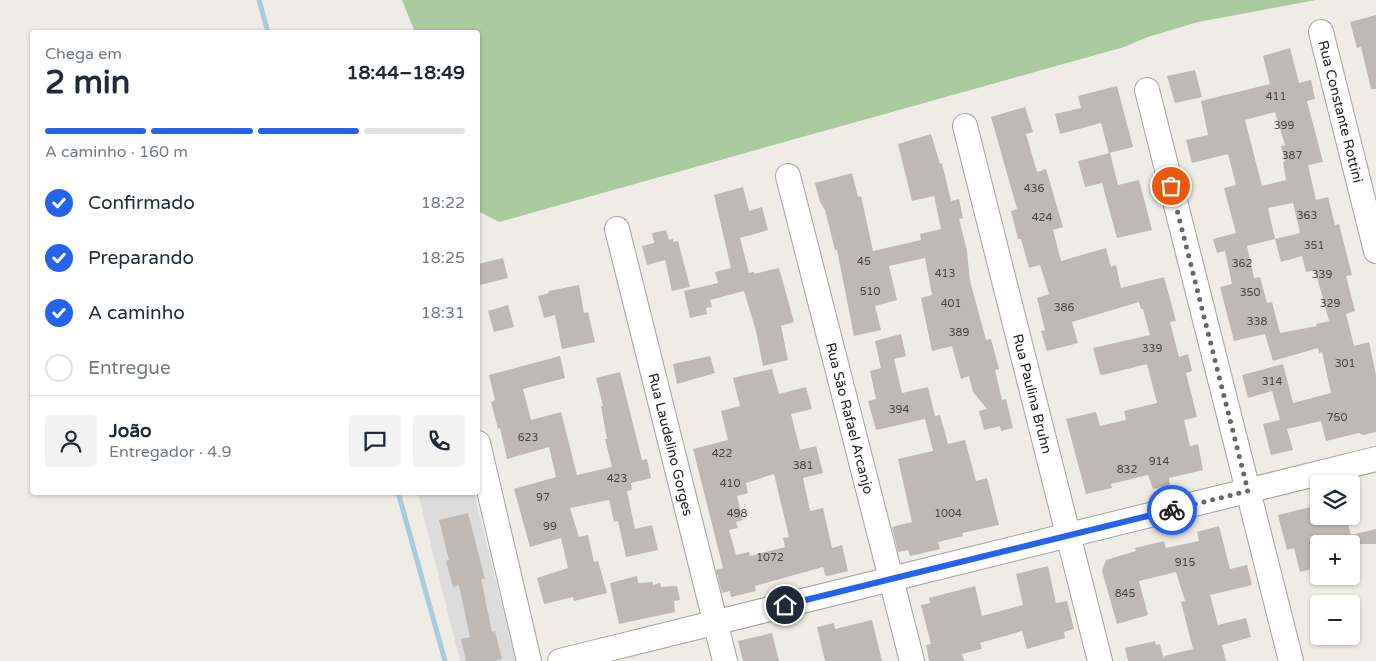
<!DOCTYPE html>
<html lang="pt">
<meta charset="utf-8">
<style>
body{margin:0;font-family:"Varela Round",sans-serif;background:#f2f2f3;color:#1f2937;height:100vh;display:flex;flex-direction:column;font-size:19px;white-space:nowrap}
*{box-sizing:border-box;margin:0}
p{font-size:16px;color:#747a83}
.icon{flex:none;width:28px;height:28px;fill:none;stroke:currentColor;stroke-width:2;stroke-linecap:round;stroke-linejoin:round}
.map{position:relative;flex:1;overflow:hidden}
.details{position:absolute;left:30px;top:30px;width:450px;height:465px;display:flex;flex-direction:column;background:#fff;border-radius:5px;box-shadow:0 1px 4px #0004}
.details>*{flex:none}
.buttons{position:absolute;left:1310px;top:475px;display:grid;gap:10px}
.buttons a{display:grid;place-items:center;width:50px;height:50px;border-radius:5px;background:#fff;box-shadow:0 1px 4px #0004;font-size:25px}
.pin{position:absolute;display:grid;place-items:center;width:42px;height:42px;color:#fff;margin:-21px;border:2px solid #fff;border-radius:50%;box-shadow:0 1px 5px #0007}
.courier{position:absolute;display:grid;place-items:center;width:50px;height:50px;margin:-25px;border:4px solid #2563eb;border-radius:50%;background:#fff;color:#222;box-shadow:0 1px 6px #0007}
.overview em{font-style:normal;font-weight:800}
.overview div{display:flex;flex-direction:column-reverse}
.overview{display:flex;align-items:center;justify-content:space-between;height:85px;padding:0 15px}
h1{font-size:32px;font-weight:800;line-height:38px}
.bar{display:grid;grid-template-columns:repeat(4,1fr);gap:8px 5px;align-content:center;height:60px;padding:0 15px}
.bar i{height:6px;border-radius:4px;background:#e0e1e3}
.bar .selected{background:#2563eb}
.bar p{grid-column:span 4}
.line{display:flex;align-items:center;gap:12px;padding:0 15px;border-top:1px solid #e0e1e3}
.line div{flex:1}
.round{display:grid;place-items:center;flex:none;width:52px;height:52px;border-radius:5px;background:#f2f2f3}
ol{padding:0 15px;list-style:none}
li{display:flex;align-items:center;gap:15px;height:55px}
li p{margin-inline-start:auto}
li .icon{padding:5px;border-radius:50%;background:#2563eb;color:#fff;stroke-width:4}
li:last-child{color:#747a83}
li i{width:28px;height:28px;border:2px solid #e0e1e3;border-radius:50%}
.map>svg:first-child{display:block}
.residential{fill:#dddcdc}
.forest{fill:#a9cb9e}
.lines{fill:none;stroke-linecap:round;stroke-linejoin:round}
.stream{stroke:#aaccd9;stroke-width:5}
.building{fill:#bfb8b3;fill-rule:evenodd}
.minor-casing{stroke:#a3a3a3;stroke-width:26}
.minor{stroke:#fff;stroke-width:24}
.done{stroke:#686765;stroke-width:5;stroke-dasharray:0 9}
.route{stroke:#2563eb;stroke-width:6}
.labels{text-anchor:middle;stroke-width:4.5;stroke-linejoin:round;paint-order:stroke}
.number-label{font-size:11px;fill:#474544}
.street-label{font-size:14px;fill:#1f1f1f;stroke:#fff}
</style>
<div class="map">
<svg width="1376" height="661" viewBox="0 0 1376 661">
<rect width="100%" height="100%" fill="#efece6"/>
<path class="residential" d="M418,493H474L516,661H460Z"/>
<path class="forest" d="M402,0H1316L1198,22L1148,37L1124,47L499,222L478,211V32H415Z"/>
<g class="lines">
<g class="stream">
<path d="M259,0L268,32"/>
<path d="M398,492L445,661"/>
</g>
</g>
<g class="building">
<path d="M1376,15V89H1371L1361,47L1357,48L1350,22Z"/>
<path d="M1290,48L1299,83L1311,80L1315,99L1307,101L1323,162L1308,165L1316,200L1328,197L1335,225L1339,224L1352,275L1346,276L1355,311L1346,314L1354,346L1369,342L1376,375V432L1363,435L1359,433L1326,441L1321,421L1287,429L1293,450L1271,455L1263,424L1280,420L1272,391L1248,398L1242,375L1283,364L1293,403L1331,393L1322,352L1319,353L1318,348L1273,361L1265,334L1234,341L1220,287L1232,284L1225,251L1217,253L1213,239L1236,233L1224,188L1236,185L1228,154L1192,163L1186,140L1208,135L1201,101L1270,84L1263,56ZM1275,112L1285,145L1281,146L1285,161L1283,162L1286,180L1262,186L1245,120ZM1293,203L1300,233L1275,239L1268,208ZM1275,239L1281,262L1302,256L1306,272L1315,270L1329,321L1316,324L1317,326L1280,333L1272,302L1267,303L1260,277L1254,278L1247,246Z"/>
<path d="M1195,70L1202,97L1175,103L1167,76Z"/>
<path d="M1117,86L1133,147L1109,153L1101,123L1060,134L1055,114L1081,108L1078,96Z"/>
<path d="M1025,107L1033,132L1026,134L1037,172L1046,169L1063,227L1053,230L1061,261L1106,248L1111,267L1116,265L1121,288L1164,277L1176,321L1170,322L1179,357L1188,354L1192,371L1186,373L1197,417L1184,420L1190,446L1198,444L1203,470L1169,478L1170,485L1153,489L1148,475L1111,484L1112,488L1086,494L1066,419L1096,412L1100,426L1126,420L1124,411L1157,403L1147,364L1103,375L1100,374L1093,348L1150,335L1143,309H1141L1139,302L1072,322L1078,343L1047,351L1041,331L1045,330L1037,298L1049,294L1040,265L1029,268L1021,239H1018L1011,211L1017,209L991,117Z"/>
<path d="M931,134L940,164L942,163L951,201L959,199L963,218L959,219L967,251L970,281L986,340L991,339L999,369L995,370L1002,400L1006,399L1013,428L1001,431L1000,426L984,430L979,411L987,409L973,392L969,376L961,379L952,346L932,351L921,298L932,295L925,258L889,266L897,300L875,306L881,330L854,336L837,250H835L825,210L820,202L815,183L852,173L858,197L861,196L873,251L921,240L920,234L941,229L934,196L912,201L898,144Z"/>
<path d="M1110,153L1118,185L1139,180L1152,230L1117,238L1102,183L1085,187L1078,161Z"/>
<path d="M743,187L749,211L762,207L768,230L740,238L749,273L754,272V274L779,268L794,322L781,326L788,360L763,366L756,331L744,291L710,300L712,307L706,308L707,314L690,318L684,291L718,283L715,272L731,268L714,195Z"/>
<path d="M666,230L669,240L673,239V242L678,241L690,287L672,291L665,260L647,265L642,246L654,243L652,233Z"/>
<path d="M503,258L508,278L480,285L478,264Z"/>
<path d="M579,285L584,313L588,312L595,342L562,349L555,315L544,318L538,296L549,293L548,291Z"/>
<path d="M508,305L514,327L494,332L488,311Z"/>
<path d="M901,334L906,356L894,359L902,393L928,387L935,416L940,415L948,444L965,440L976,481L987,478L999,525L962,533L963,536L938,542L940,549L910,556L908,550L898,552L892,527L912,522L898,459L933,451L925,419L876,430L868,401L876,399L870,371L881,368L875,341Z"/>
<path d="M560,356L565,378L523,389L531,420L561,412L577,475L612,467L605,439H607L601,406H603L596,378L620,372L642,460L647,459L651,478L631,483L632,490L627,491L635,529L652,525L658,550L626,557L618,521L614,522L609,500L570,508L579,537L588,535L594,562L598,561L607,593L574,601L573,597L544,604L537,578L568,568L561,538L530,547L514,489L556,477L549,447L507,459L500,428L498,429L491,402L495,400L489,375Z"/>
<path d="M710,356L715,373L677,384L673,364Z"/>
<path d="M772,369L779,394L806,387L812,409L791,414L800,450L816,446L823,473L803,478L810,511L823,508L832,548L842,545L848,571L828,576L825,575L823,567L755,586L756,591L731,597L730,591L722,593L716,570L723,568L693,449L728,440L721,411L740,406L733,378ZM774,474L789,537L783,538L785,547L750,556L749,552L736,555L729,530L738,528L736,522L743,520L737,496L748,493L746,483Z"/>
<path d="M1319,505V516H1346L1351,535L1376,529V544H1319V567L1300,572L1294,548L1287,550L1278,515Z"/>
<path d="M468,513L485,579H481L492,632L495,631L502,659L495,661H466L461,639L470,637L459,585L453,587L446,561L449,560L439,520Z"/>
<path d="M1219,526L1230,569L1247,565L1252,585L1210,595L1218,625L1246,618L1251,637L1222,645L1226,661H1128L1125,648L1155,641L1156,645L1160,644L1164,660V656L1193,649L1181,602L1185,601L1176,572L1139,581L1148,615L1117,624L1102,571L1106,560L1136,551L1135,548L1164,541L1166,548L1199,541L1197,532Z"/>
<path d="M1048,566L1056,603L1067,601L1074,629L1064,632L1065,638L1027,649L1022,631L980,643L982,649L962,654L964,661H929L926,645L931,644L921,605L930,603L929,598L975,586L982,616L1023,605L1016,574Z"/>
<path d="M637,576L638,583L653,582V585L660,583L661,587L677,586L680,600L674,601L675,612L619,624L610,583Z"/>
<path d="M872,620L882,661H825L817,627L834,623L835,629Z"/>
<path d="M772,633L779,661H743L738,641Z"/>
</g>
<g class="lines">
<g class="minor-casing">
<g id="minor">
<path id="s1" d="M1321,32L1376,251"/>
<path d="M1147,90L1291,661"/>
<path id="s2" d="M965,126L1100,661"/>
<path id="s3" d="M788,176L912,661"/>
<path id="s4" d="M617,229L725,661"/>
<path d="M478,443L529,661"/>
<path d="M560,661L1376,459"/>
</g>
</g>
<use href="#minor" class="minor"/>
</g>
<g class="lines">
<path class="done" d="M1171,186L1248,491L1172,510"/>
<path class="route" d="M785,605L1172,510"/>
</g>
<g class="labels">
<g class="number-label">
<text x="1276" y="100">411</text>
<text x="1284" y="129">399</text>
<text x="1292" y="159">387</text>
<text x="1034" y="192">436</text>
<text x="1307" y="219">363</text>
<text x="1042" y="221">424</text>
<text x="1314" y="249">351</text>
<text x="864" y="265">45</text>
<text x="1242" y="267">362</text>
<text x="945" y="277">413</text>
<text x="1322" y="278">339</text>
<text x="870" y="295">510</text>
<text x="1250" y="296">350</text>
<text x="951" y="307">401</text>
<text x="1330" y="307">329</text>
<text x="1064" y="311">386</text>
<text x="1257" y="325">338</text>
<text x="959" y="336">389</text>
<text x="1152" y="352">339</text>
<text x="1345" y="367">301</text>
<text x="1272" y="385">314</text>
<text x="899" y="413">394</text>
<text x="1337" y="421">750</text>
<text x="528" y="441">623</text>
<text x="722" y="457">422</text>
<text x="1159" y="465">914</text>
<text x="803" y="469">381</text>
<text x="1127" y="473">832</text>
<text x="617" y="482">423</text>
<text x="730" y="487">410</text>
<text x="543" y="501">97</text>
<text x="737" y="517">498</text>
<text x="948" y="517">1004</text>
<text x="550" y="530">99</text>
<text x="770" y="561">1072</text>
<text x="1185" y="566">915</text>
<text x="1125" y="597">845</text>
</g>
<g class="street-label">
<text dy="5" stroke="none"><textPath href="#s1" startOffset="82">Rua Constante Rottini</textPath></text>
<text dy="5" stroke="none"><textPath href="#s2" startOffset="276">Rua Paulina Bruhn</textPath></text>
<text dy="5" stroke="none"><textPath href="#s3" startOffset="250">Rua São Rafael Arcanjo</textPath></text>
<text dy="5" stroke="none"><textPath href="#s4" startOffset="222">Rua Laudelino Gorges</textPath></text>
</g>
</g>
</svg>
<div class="buttons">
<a><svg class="icon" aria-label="layers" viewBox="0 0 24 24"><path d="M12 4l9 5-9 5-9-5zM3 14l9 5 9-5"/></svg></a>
<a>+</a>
<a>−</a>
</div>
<div class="pin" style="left:1171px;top:186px;background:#ea580c"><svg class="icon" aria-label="bag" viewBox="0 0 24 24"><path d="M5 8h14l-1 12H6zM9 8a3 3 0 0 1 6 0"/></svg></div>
<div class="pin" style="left:785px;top:605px;background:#1f2937"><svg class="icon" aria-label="home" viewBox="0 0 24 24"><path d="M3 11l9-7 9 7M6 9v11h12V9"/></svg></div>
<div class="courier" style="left:1172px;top:510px"><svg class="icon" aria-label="bike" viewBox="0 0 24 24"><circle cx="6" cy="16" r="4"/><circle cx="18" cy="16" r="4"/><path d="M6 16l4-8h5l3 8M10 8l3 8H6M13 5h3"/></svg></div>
<section class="details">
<div class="overview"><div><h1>2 min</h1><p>Chega em</p></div><em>18:44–18:49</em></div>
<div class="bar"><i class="selected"></i><i class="selected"></i><i class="selected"></i><i></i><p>A caminho · 160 m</p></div>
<ol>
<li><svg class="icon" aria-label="check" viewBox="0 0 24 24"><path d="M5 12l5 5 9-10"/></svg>Confirmado<p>18:22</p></li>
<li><svg class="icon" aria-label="check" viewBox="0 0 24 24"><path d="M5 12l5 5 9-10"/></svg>Preparando<p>18:25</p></li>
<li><svg class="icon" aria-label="check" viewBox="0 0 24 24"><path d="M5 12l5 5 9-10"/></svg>A caminho<p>18:31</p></li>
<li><i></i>Entregue</li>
</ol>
<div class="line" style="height:90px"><a class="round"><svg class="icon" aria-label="person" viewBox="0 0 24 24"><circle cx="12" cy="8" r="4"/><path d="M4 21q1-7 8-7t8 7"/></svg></a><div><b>João</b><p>Entregador · 4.9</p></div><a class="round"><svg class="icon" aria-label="chat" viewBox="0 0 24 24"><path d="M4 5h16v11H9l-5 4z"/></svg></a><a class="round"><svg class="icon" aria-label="phone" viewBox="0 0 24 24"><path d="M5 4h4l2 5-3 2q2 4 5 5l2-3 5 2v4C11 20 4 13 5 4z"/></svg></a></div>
</section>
</div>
